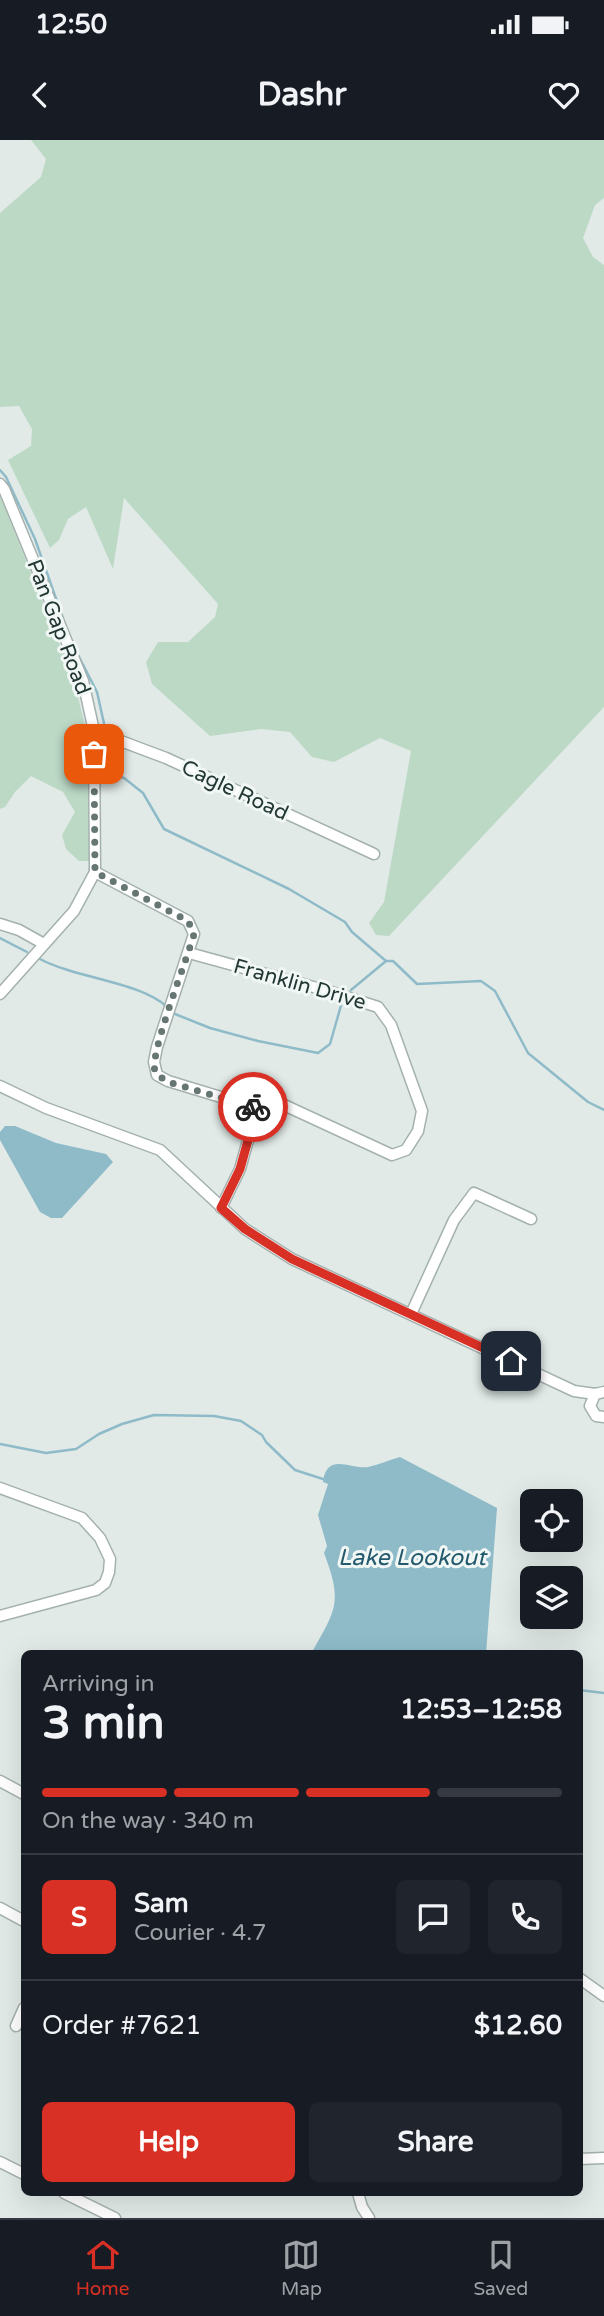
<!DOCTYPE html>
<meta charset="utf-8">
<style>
body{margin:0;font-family:"Varela Round",sans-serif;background:#20242c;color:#f1f3f6;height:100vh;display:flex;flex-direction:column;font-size:26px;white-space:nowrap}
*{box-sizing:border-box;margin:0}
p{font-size:23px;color:#9ea1a6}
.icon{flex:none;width:38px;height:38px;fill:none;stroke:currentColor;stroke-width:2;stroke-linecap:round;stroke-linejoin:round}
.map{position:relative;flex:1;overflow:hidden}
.side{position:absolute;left:21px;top:1510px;width:562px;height:546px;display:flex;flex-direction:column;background:#171b24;border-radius:10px;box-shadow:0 7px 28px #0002}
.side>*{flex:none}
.controls{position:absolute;left:520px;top:1349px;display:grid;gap:14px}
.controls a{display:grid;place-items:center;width:63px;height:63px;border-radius:10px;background:#171b24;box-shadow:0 7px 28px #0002;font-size:35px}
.pin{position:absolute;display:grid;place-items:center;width:60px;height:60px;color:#fff;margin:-30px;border-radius:14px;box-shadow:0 4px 10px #0006}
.courier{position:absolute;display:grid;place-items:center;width:70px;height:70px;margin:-35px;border:5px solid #d93025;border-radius:50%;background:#fff;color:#222;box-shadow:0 2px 9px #0007}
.head em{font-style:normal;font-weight:700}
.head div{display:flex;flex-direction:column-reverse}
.head{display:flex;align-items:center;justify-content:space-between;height:119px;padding:0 21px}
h1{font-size:46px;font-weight:700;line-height:52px}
.bar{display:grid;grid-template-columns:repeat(4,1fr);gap:10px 7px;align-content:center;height:84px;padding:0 21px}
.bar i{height:9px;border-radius:5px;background:#363941}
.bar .on{background:#d93025}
.bar p{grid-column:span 4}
.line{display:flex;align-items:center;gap:18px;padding:0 21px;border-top:2px solid #363941}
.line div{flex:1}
.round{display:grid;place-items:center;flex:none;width:74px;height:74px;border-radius:10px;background:#20242c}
.action{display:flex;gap:14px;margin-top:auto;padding:14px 21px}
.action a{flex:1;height:80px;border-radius:10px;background:#d93025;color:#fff;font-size:28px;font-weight:700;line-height:80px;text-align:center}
.action a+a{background:#20242c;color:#f1f3f6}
.status{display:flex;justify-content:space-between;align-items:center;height:49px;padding:0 35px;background:#171b24;direction:ltr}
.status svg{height:19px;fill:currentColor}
header{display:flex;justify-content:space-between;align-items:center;height:91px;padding:0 21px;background:#171b24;font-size:32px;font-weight:700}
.tabs{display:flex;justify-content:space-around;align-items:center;height:98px;border-top:2px solid #363941;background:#171b24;font-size:19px;color:#9ea1a6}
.tabs a{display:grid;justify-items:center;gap:4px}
.tabs .on{color:#d93025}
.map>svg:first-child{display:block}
.green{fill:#bcd9c6}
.water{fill:#8fbbc9}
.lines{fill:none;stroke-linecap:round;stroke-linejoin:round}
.stream{stroke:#8fbbc9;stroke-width:2.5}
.minor-casing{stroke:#a4b1ae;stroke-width:13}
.minor{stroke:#fff;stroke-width:10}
.done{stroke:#667673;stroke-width:7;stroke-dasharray:0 12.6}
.route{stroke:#d93025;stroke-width:9}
.labels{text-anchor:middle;stroke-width:6;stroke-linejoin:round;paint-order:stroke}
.street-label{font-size:21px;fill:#233835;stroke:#f1f7f4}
.water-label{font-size:23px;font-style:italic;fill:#245a6d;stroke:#f1f7f4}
</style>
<div class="status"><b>12:50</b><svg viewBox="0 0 49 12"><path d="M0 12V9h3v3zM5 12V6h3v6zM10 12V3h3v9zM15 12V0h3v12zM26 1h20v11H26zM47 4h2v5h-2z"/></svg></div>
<header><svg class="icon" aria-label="back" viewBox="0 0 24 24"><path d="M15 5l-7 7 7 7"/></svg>Dashr<svg class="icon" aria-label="heart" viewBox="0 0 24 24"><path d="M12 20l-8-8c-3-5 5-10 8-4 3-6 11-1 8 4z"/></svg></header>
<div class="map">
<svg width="604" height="2078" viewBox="0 0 604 2078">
<rect width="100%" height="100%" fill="#e1eae7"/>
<g class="green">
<path d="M31,0H604V58L595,65L583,98L593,117L604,125V567L389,796L376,795L369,783L384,762L411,611L380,598L334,622L312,617L290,592L261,589L210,596L152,544L146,522L158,502H188L215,477L218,464L124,358L113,429L86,367L68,379L59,400L50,408L8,320L31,306L32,289L19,266L0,267V73L41,37L46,19Z"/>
<path d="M0,356L73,537L86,589L90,721H79L66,709L62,695L75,672L63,652L31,636L15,652L5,667L0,669Z"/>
</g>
<g class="water">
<path d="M5,986H15L56,1003L106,1014L113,1022L62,1078H51L40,1072L0,1000V992Z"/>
<path d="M400,1317L497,1368L486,1514H311C336,1469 343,1463 324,1413L327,1406L318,1375L328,1344L323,1342C327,1311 351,1330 368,1327C378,1325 389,1320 400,1317Z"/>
</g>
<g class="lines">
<g class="stream">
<path d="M0,330L6,337L35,399L66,487"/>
<path d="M77,513L97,552L105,588"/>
<path d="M106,603L107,632L124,638L143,653L164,689L289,749L345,782L352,792L386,821H393L417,844L481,841L495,851L528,913L588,962L604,970"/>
<path d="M0,798L27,812"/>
<path d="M40,819C75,838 140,842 166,866"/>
<path d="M351,850L386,821"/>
<path d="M175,874L210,888L258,901L318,913L330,904L342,862"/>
<path d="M0,1304L46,1313L76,1309L99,1294L122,1284L154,1275L214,1276L241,1281L262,1295L266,1302L295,1330L326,1340"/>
<path d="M579,1550L604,1553"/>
</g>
<g class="minor-casing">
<g id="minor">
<path d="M0,344L4,349L83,541L94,591L95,732L74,771L0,854"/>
<path d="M94,591L166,618L374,714"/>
<path d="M95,732L188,781L194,794L157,907L154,922L157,935L168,941L257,968L284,965L392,1015L406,1010L418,991L422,971L391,885L378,867L328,851L189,813"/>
<path d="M0,784L19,790L44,804"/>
<path d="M0,946L46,968L160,1010L245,1089L292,1119L574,1251L595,1254"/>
<path d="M221,1068L240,1029L257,968"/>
<path d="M411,1174L454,1080L474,1053L531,1079"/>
<path d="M604,1252L595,1254L590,1266L596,1276L604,1277"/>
<path d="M0,1348L82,1378L100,1398L110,1419L109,1432L105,1443L96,1450L0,1476"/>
<path d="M0,1641L24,1654"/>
<path d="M0,1768L24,1781"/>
<path d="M579,1838L604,1856"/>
<path d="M16,1886L24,1868"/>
<path d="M579,2019L604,2018"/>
<path d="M0,2022L24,2034"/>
<path d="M64,2053L115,2078"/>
<path d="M358,2053L362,2067L369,2078"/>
</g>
</g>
<use href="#minor" class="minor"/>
</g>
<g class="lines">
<path class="done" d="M94,614L95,732L188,781L194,794C188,817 149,915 155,931C157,936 164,939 168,942L253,967"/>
<path class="route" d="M253,967L257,968L240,1029L221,1068L245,1089L292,1119L511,1221"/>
</g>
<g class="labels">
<g class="street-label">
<text transform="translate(59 487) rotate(69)" y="7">Pan Gap Road</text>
<text transform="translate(235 650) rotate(25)" y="7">Cagle Road</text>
<text transform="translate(300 844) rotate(16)" y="7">Franklin Drive</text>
</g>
<g class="water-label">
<text x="412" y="1425">Lake Lookout</text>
</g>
</g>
</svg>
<div class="controls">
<a><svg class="icon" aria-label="locate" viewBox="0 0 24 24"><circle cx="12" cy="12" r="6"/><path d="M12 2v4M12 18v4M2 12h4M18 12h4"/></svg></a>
<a><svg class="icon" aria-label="layers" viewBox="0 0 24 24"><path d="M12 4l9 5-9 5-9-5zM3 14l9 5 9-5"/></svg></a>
</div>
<div class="pin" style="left:94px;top:614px;background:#ea580c"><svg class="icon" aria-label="bag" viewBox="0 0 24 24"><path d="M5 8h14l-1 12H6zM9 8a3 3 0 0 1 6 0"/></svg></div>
<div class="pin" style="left:511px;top:1221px;background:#1f2937"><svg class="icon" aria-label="home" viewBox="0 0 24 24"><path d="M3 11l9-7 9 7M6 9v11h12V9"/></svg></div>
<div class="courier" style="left:253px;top:967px"><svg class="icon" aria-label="bike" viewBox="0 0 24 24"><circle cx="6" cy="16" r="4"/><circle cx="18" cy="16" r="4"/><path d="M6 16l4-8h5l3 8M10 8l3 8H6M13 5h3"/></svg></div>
<section class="side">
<div class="head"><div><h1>3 min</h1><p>Arriving in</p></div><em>12:53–12:58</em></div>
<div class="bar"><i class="on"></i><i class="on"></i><i class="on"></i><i></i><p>On the way · 340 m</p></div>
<div class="line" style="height:126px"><b class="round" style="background:#d93025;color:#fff">S</b><div><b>Sam</b><p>Courier · 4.7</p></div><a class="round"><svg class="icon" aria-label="chat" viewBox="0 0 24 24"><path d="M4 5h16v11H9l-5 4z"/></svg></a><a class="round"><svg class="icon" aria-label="phone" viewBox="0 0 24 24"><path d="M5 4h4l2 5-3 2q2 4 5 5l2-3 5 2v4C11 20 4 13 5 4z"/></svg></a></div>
<div class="line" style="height:91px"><div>Order #7621</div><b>$12.60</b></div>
<div class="action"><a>Help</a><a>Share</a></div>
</section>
</div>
<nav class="tabs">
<a class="on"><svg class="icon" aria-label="home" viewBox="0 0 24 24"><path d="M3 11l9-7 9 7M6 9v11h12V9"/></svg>Home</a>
<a><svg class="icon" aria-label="map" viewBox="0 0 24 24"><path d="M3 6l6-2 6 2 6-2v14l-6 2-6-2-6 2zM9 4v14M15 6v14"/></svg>Map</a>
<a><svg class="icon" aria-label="saved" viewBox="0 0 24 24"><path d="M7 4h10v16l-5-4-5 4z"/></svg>Saved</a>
</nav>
